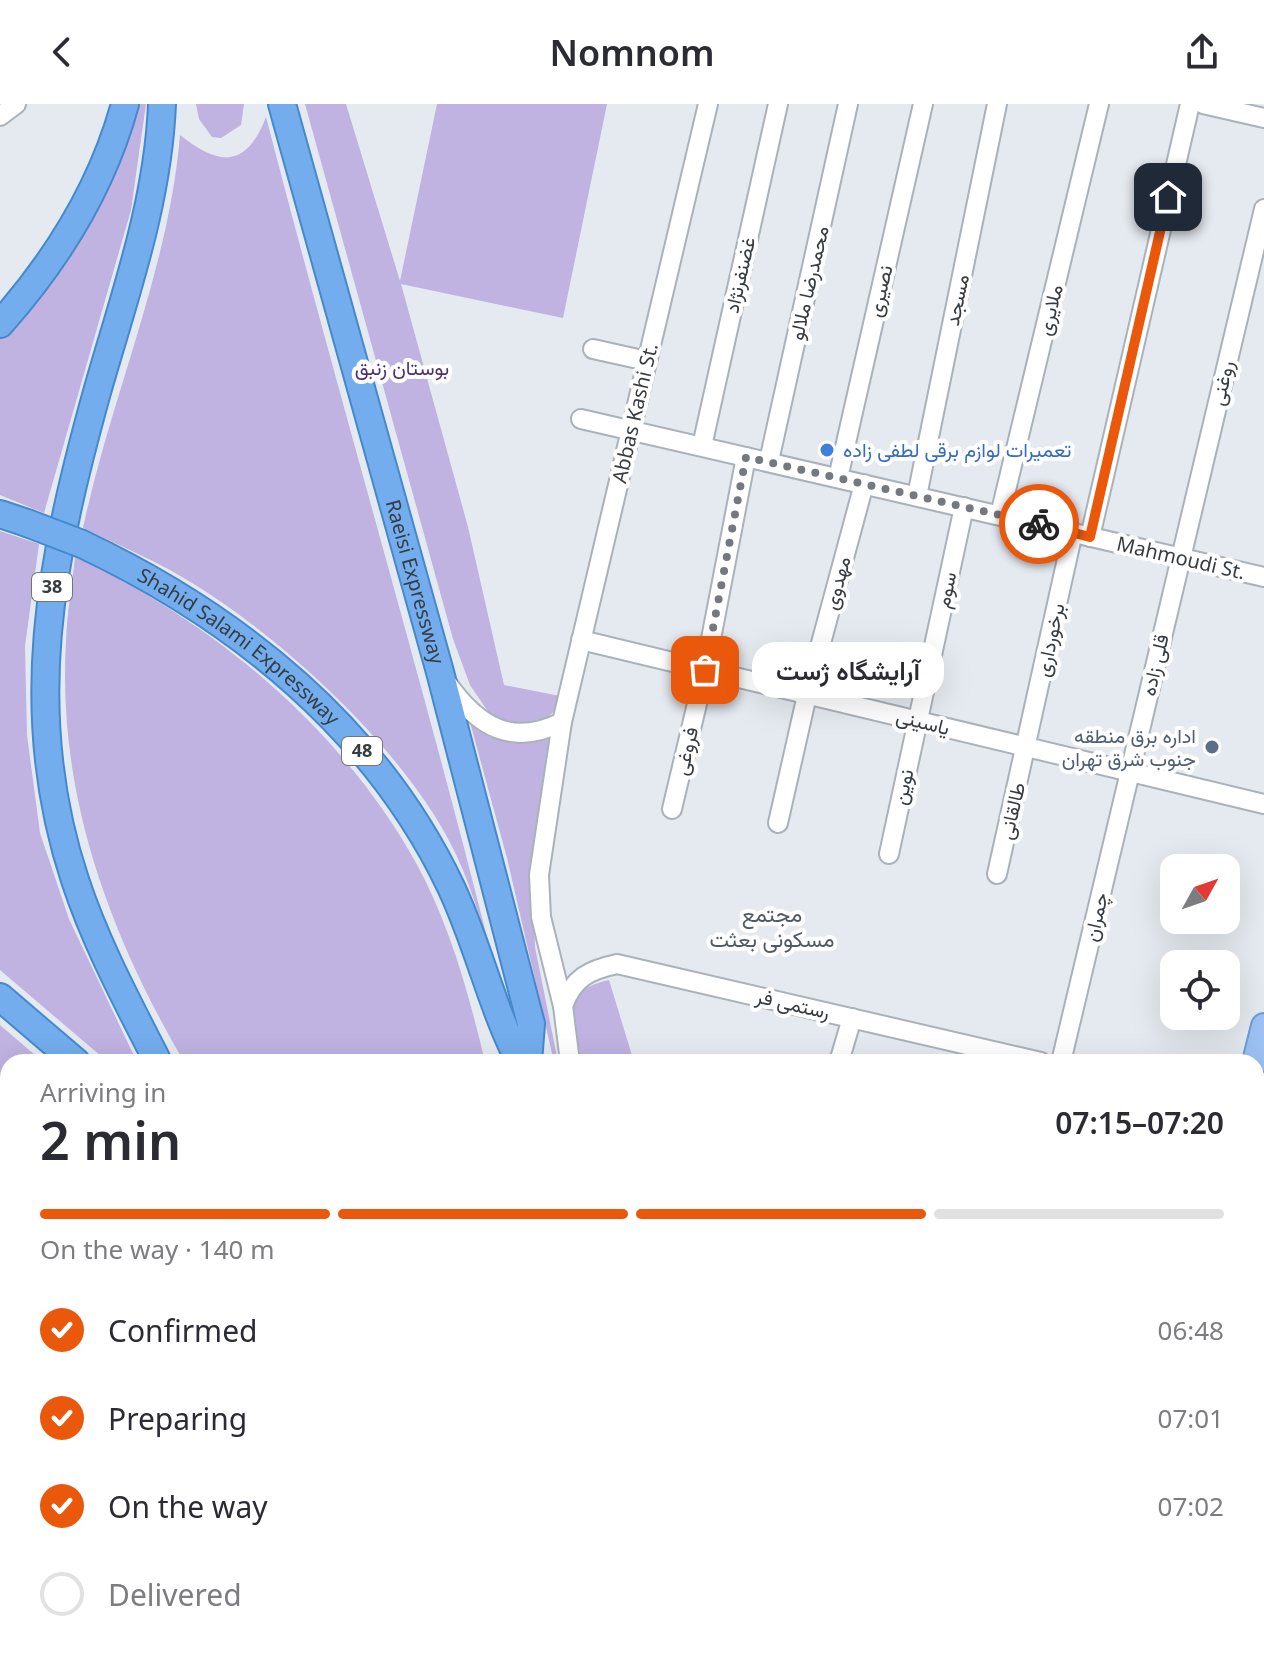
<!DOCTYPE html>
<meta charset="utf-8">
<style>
body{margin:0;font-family:"Noto Sans",Vazirmatn,sans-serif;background:#f7f7f7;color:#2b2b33;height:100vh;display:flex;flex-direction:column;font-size:30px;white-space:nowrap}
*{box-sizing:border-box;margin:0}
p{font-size:26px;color:#7c7c81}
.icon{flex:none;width:44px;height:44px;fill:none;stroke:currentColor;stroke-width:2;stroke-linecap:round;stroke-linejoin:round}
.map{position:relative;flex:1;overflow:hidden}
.side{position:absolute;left:0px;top:950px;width:1264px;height:602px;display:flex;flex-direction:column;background:#fff;border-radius:24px 24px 0 0;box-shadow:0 8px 32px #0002}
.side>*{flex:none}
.needle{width:52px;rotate:50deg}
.controls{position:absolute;left:1160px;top:750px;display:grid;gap:16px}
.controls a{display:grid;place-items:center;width:80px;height:80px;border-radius:16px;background:#fff;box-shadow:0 8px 32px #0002;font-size:40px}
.pin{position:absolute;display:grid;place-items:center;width:68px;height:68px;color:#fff;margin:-34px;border-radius:16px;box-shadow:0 4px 12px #0006}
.courier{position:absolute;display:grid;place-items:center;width:80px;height:80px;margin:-40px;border:6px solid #ea580c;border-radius:50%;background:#fff;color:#222;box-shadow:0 2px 10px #0007}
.bubble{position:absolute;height:56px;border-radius:24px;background:#fff;box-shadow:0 8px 32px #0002;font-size:26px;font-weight:600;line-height:56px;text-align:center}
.overview em{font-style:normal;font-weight:600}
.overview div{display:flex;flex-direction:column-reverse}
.overview{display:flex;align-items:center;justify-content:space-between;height:136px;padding:0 40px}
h1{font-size:52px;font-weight:600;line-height:60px}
.bar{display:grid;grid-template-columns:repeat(4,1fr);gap:12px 8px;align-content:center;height:96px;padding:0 40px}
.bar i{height:10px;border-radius:6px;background:#e1e1e2}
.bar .current{background:#ea580c}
.bar p{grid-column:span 4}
ol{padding:0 40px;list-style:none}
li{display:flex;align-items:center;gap:24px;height:88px}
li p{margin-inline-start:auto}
li .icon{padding:8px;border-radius:50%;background:#ea580c;color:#fff;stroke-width:4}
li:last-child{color:#7c7c81}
li i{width:44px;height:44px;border:4px solid #e1e1e2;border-radius:50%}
header{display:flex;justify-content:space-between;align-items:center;height:104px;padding:0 40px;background:#fff;font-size:36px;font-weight:600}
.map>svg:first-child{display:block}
.green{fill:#c0b2e1}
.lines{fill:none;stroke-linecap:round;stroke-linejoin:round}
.minor-casing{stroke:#a9b2bb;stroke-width:22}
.major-casing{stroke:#6e9cd5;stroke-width:28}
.highway-casing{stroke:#4589cb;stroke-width:30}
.minor{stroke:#fff;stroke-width:18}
.major{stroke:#9cc1f3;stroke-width:24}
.highway{stroke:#73aded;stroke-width:26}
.highway-bridge-casing{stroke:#4589cb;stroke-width:30;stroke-linecap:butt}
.highway-bridge{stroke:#73aded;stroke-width:26}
.done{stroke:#73797f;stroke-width:8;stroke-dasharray:0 14.4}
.route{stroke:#ea580c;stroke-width:10}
.shop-dot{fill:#3f7fe0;stroke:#fff;stroke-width:3}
.service-dot{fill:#5c6f8a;stroke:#fff;stroke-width:3}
.labels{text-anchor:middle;stroke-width:8;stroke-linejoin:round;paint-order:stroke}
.shield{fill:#fff;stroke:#72767b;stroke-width:2}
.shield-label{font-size:18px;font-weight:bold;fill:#353c42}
.street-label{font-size:20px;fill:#353c42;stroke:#fff}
.park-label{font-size:20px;fill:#4d306d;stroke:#fff}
.shop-label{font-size:20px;fill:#366cbe;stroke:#fff;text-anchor:start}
.service-label{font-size:20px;fill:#4e5e75;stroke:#fff;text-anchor:end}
.neighbourhood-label{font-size:22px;fill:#4e5a64;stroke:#fff}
</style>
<header><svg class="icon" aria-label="back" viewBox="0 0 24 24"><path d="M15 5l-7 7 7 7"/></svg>Nomnom<svg class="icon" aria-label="share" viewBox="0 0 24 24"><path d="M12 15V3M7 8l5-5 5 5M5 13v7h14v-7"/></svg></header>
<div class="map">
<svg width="1264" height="1551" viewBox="0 0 1264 1551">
<rect width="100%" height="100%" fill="#e5eaf0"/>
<g class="green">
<path d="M133,0H146L131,106L44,409L0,391V231Z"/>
<path d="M196,0H244L241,21L221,34L212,33L199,15Z"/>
<path d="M305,0H346L400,177L437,0H607L563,214L401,180L468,423L504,581L560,592C552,627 521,621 493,615L470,581L453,535Z"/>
<path d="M266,13C338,291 420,567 490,845C481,818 473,790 462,764C419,659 292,542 197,482C161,459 121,442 83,424C111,292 169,165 180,31C219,62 246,65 266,13Z"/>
<path d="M0,427L39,440L25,542L27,631L40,729L69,815L137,958H108L0,866Z"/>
<path d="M75,453C212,517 340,623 415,757C449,818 469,890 485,958H184C109,829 57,690 66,537C67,509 72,481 75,453Z"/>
<path d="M468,611C499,636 514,646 553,634L532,761L535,843L558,958H554L507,754Z"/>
<path d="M609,876L634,958H581C577,917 553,889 609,876Z"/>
<path d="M0,921L43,958H8V1020L0,1013Z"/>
<path d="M0,1016L8,1023V1544H344L347,1551H0Z"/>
<path d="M346,1544H415L416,1551H350Z"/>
<path d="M536,1544H590L592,1551H539Z"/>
<path d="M649,1544H1082L1080,1551H651Z"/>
</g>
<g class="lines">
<g class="minor-casing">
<g id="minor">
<path d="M1203,0L1264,14"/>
<path d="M0,12L16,0"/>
<path d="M593,245L647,257"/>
<path d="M581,315L1264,473"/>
<path d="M702,342L778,0"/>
<path d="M769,357L848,0"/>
<path d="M838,374L923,0"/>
<path d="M917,392L997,0"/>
<path d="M1000,411L1099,0"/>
<path d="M1090,433L1190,0"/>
<path d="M581,536L1264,700"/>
<path d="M447,579C478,623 512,643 562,618"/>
<path d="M672,705L705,566L746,353"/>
<path d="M778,719L807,591L864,380"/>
<path d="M889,750L964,403"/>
<path d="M997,770L1073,428"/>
<path d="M563,902C573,874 589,866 617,860L1041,958"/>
<path d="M570,958L563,902L541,813L539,771L562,618L708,0"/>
<path d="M839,958L852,914"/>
<path d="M1061,958L1264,105"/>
</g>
</g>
<g class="major-casing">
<g id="major">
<path d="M1255,958L1264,922"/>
<path d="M1256,1092L1264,1061"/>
</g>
</g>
<g class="highway-casing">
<g id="highway">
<path id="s1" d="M282,0L440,568L531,920L528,958"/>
<path d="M0,220C58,155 102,84 125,0"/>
<path d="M0,410L27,419"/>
<path id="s2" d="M82,440C238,514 376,625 451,783C478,840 491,902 520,958"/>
<path d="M0,893L76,958"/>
<path d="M158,958C128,899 96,840 75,776C19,607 51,454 97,288C124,193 158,100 162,0"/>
<path d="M482,1544L484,1551"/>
<path d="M503,1544L506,1551"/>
<path d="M631,1544L632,1551"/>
<path d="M1190,1544L1191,1551"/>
<path d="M1096,1551L1098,1544"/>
<path d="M1141,1551L1143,1544"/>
</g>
</g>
<use href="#minor" class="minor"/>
<use href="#major" class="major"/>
<use href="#highway" class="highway"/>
<g class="highway-bridge-casing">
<path id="highway-bridge" d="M27,419L82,440"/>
</g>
<use href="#highway-bridge" class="highway-bridge"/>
</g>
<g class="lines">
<path class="done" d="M705,566L746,353L1039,420"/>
<path class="route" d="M1039,420L1090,433L1168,93"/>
</g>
<circle class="shop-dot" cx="827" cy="346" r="8"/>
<circle class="service-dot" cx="1212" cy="643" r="8"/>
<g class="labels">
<g class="shield">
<rect x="32" y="469" width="40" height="28" rx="6"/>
<rect x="342" y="633" width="40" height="28" rx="6"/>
</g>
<g class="shield-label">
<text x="52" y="489">38</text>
<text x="362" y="653">48</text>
</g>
<g class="street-label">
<text transform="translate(740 171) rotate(-77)" y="7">غضنفرنژاد</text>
<text transform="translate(809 179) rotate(-77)" y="7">محمدرضا ملالو</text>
<text transform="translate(880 187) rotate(-77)" y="7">نصیری</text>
<text transform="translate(957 196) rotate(-78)" y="7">مسجد</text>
<text transform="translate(1050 206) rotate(-76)" y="7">ملایری</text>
<text transform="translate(1222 279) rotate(-77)" y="7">روغنی</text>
<text transform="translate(635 309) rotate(-77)" y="7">Abbas Kashi St.</text>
<text transform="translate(1181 454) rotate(13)" y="7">Mahmoudi St.</text>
<text dy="7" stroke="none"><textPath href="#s1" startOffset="496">Raeisi Expressway</textPath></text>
<text transform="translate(837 479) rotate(-75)" y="7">مهدوی</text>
<text transform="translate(946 486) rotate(-78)" y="7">سوم</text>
<text transform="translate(1050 536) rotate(-78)" y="7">برخورداری</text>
<text dy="7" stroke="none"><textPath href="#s2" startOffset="188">Shahid Salami Expressway</textPath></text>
<text transform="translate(1155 561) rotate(-77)" y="7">قلی زاده</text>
<text transform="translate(923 618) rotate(14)" y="7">یاسینی</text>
<text transform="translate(686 647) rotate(-77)" y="7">فروغی</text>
<text transform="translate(903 683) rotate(-78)" y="7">نوین</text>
<text transform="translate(1012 707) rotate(-77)" y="7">طالقانی</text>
<text transform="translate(1096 813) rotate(-77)" y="7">چمران</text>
<text transform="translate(793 900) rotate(13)" y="7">رستمی فر</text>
</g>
<g class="park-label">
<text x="402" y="271">بوستان زنبق</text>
</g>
<g class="shop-label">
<text x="843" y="353">تعمیرات لوازم برقی لطفی زاده</text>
</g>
<g class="service-label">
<text x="1196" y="639">اداره برق منطقه<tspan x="1196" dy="23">جنوب شرق تهران</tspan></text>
</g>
<g class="neighbourhood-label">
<text x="772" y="818">مجتمع<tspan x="772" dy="25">مسکونی بعثت</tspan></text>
</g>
</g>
</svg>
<div class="controls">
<a><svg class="needle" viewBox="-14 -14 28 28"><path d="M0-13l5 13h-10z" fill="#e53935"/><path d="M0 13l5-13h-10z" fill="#7c7c81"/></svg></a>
<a><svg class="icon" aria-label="locate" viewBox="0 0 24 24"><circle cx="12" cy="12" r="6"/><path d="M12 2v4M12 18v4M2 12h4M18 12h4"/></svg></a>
</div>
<div class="pin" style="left:705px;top:566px;background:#ea580c"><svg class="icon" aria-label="bag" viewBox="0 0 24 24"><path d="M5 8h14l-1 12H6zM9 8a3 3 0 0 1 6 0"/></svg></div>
<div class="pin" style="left:1168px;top:93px;background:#1f2937"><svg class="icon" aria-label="home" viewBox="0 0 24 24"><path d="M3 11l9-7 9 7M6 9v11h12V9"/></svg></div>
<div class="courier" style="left:1039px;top:420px"><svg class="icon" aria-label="bike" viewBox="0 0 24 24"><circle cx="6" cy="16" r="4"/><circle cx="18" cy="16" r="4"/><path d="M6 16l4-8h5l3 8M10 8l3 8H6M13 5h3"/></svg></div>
<div class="bubble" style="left:752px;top:538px;width:192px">آرایشگاه ژست</div>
<section class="side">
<div class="overview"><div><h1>2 min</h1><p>Arriving in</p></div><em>07:15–07:20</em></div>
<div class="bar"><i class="current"></i><i class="current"></i><i class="current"></i><i></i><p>On the way · 140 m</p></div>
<ol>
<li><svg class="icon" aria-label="check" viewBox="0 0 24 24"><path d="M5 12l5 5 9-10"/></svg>Confirmed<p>06:48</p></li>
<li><svg class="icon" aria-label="check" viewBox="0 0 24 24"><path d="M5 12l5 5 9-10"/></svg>Preparing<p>07:01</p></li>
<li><svg class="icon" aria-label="check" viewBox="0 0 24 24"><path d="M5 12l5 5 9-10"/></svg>On the way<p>07:02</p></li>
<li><i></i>Delivered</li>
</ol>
</section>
</div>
